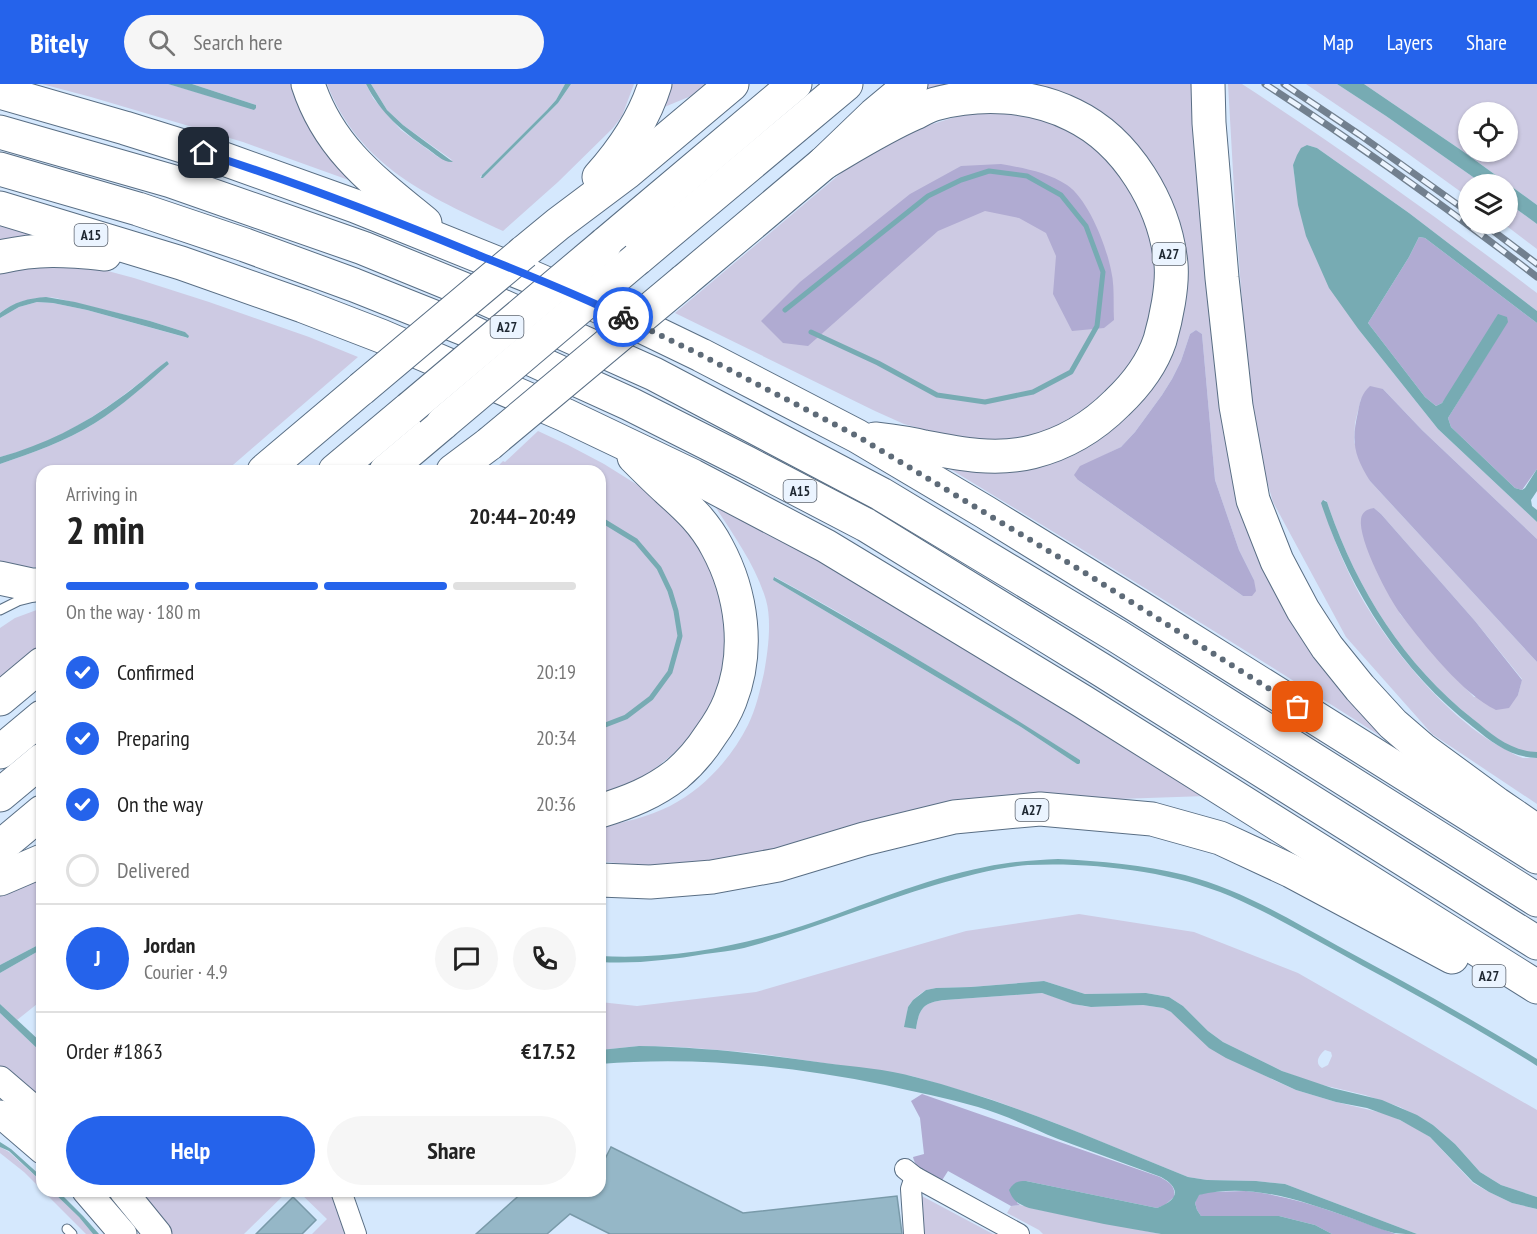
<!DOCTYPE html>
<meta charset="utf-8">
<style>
body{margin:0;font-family:"PT Sans Narrow",sans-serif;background:#f6f6f6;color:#222;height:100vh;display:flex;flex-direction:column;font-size:22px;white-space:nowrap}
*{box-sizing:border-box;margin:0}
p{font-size:20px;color:#767676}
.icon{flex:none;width:33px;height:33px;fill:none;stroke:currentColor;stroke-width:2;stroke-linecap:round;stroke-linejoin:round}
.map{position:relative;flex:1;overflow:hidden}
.details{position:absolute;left:36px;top:381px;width:570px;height:732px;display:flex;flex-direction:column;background:#fff;border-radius:18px;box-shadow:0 2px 4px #0004}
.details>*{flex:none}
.tools{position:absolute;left:1458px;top:18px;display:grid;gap:12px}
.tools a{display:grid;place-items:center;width:60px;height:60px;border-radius:50%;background:#fff;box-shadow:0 2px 4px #0004;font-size:30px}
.pin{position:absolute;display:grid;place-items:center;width:51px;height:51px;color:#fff;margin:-26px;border-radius:12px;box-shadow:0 3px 9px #0006}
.courier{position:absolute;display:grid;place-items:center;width:60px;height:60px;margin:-30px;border:4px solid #2563eb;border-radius:50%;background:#fff;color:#222;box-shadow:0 2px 8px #0007}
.headline em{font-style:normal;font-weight:700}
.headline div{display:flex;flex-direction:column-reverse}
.headline{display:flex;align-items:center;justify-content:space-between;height:102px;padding:0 30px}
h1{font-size:39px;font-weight:700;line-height:45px}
.bar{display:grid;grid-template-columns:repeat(4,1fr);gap:9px 6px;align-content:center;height:72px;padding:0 30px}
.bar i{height:8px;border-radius:4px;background:#e0e0e0}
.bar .on{background:#2563eb}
.bar p{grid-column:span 4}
.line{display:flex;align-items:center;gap:15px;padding:0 30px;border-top:2px solid #e0e0e0}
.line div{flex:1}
.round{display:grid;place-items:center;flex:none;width:63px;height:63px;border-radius:32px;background:#f6f6f6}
ol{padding:0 30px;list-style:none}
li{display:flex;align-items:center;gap:18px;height:66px}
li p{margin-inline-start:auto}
li .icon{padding:6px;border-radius:50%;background:#2563eb;color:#fff;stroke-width:4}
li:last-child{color:#767676}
li i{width:33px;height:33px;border:3px solid #e0e0e0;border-radius:50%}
.cta{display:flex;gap:12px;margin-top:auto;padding:12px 30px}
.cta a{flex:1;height:69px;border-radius:36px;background:#2563eb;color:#fff;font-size:24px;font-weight:700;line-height:69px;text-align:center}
.cta a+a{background:#f6f6f6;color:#222}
header{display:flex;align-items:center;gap:36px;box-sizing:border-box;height:84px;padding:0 30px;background:#2563eb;color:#fff}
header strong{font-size:28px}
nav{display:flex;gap:33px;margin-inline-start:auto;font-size:21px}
.search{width:420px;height:54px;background:#f6f6f6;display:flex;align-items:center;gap:15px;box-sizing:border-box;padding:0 21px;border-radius:33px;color:#767676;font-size:22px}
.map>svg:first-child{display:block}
.green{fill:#cdcae3;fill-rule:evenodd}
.forest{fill:#b0abd2}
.water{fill:#77abb3}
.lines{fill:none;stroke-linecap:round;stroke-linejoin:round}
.stream{stroke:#77abb3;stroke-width:5}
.building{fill:#95b7c7;stroke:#799aa9;stroke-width:1.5}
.lane-casing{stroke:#596e84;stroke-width:11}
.street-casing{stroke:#596e84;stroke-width:22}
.secondary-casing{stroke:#596e84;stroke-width:29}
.highway-casing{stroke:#596e84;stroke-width:35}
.lane{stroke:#fff;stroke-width:9}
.street{stroke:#fff;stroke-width:20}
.secondary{stroke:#fff;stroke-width:27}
.highway{stroke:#fff;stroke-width:33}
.rail-casing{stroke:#72808f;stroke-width:7}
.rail{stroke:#ebf4ff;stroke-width:4.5;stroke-dasharray:14;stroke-linecap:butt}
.highway-bridge-casing{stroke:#596e84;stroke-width:35;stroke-linecap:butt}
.highway-bridge{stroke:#fff;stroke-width:33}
.done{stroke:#5e6b78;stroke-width:6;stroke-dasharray:0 10.8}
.route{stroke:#2563eb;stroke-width:8}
.labels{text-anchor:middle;stroke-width:4.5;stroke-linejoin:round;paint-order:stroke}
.shield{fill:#ebf4ff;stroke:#5c646f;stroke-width:1.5}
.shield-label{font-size:14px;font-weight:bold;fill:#1e2731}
</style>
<header>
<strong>Bitely</strong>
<div class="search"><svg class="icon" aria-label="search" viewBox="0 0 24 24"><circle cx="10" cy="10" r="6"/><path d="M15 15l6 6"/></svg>Search here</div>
<nav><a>Map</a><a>Layers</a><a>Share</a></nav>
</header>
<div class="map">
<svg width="1537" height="1150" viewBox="0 0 1537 1150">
<rect width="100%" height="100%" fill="#d5e8fd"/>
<g class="green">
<path d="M42,0H168L223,16L256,21L192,0H292L305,36L368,103L243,58L91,13Z"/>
<path d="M327,0H366L373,14L390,34L401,46L438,73L452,76L403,41L387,26L371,0H565L556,16L547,26L480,93L483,94L558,19L571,0H634L622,32L613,44L558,98L503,147C428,112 359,82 327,0Z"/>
<path d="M665,0H705L691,12L662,24Z"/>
<path d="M928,0H1201L1203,49L1282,496L1466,707C1290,593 1112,483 932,374L974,379L1137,308L1173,146L1074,24L895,28ZM1196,246L1202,250L1215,396L1239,466L1254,496L1243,512L1078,396L1101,373L1121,363L1135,348L1162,311L1172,295L1181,277L1190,250Z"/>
<path d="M1228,0H1242C1343,66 1441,136 1537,209V227L1409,129L1317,64L1307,61L1293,81L1295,97L1359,246L1438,345L1537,438V455L1422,346L1383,305L1361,315L1355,339L1354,358L1370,397L1537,578V668C1533,668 1528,668 1523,667C1506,663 1487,647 1473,635C1403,580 1355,502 1327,418L1325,416L1322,418C1331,450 1344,481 1360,511C1389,563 1449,636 1503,664C1509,667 1516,672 1523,674C1528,674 1533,674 1537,674V720L1432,650L1346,553L1273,418L1263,384L1248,294L1236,140ZM1374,424L1381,430L1475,537L1522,595L1518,611L1474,613L1444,582L1400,530Z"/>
<path d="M1306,0H1337L1386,32L1483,100H1468V113L1396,61Z"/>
<path d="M1364,0H1537V121L1461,66ZM1468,28H1508V68H1468Z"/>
<path d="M976,28H1007L1054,38L1098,62L1137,117L1154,165L1156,202L1147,246L1133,276L1118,298L1104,312L1067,340L1019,356L994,357L954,354L904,340L875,327L675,229L853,79L907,48L952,34Z"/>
<path d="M1508,119L1537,140V165L1504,140H1508Z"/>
<path d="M0,140L103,164L0,165Z"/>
<path d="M41,179L104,186L134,194L209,218L309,253L358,273L226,387H42V484L15,482L0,478V380C32,369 66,357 95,339C121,322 145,301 169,280L167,277C126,310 85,343 35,362C24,366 12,370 0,373V234L19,223L37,218L53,219L87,226L188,254L185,248L150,237L56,214C38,212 15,217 0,229V188Z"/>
<path d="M538,347L568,361L604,380L652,410L673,426L713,483L727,544L723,587L713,618L699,640L687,656L673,670L652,687L631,699L600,713V387H493L503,377L505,378Z"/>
<path d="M711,416L901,521L1206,712L975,720L775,770L656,784L600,777V744C624,738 648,733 670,722C703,705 731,675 748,641C756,625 760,606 764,589C768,567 772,537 766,516C755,479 731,448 711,416ZM775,493C879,549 979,614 1080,676V679L1079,680H1077L1021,643L773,496Z"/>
<path d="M42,524V563L0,598V544L15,534Z"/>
<path d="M42,788V859L0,881V808Z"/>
<path d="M1079,830L1194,848L1298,889L1537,1026V1113L1501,1101L1480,1088L1455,1060L1433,1041L1400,1023L1365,1011L1314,999L1282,987L1223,958L1208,947L1183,922L1169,913L1146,909L1085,910L1044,897L971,903L936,904L926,906L920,910L913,916L908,923L907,928L916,945C919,924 924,918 945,916L1042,909L1083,922L1091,923L1143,921L1163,924L1171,928L1253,986L1278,998L1296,1006L1336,1018L1387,1030L1412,1042L1430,1053L1473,1099L1489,1108L1512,1119L1537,1125V1150H1417L1285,1100L1256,1097L1207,1096L1188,1093L1055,1039L990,1015L912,992L755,969L681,963L639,962L600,966V918L637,922L756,908L966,847ZM1325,966L1331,968L1332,972L1328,981L1322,984C1314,979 1319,971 1325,966Z"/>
<path d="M42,865V916L17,936L0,920V889Z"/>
<path d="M0,929L42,969V1019L0,982Z"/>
<path d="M0,1063L9,1068L42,1098V1106L24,1088L0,1069Z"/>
<path d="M43,1107H52L79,1133L93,1150H86Z"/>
<path d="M135,1107H288L244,1150H169Z"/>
<path d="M298,1107H333L347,1150H312L327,1135Z"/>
<path d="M918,1110L993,1150H922Z"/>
<path d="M1020,1121L1040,1126L1161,1150H1043L1039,1146L1007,1129L1011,1122Z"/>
</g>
<g class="forest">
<path d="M1001,80C1023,84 1047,88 1067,101C1088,115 1106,161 1111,186C1115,202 1113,220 1114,236L1104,244L1072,247L1053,210L1056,172L1046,149L1019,134L985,127L938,147L808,262L783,259L761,237L800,198L910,110L961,82Z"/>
<path d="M1419,153L1425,154L1537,239V385L1522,406L1515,404L1451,343L1448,334L1507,238V233L1442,319L1436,322L1425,313L1368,239L1409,173Z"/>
<path d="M1196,246L1202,250L1215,396L1239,466L1254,496L1256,507L1252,512H1243L1078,396L1074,391L1080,382L1121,363L1135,348L1162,311L1172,295L1181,277L1190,250Z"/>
<path d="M1370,302L1383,305L1422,346L1537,455V578L1370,397C1354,371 1351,358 1358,328C1360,317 1362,309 1370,302Z"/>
<path d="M1374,424L1381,430L1475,537L1522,596L1518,611L1509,624L1496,626C1464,611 1424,561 1402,532C1389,515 1358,456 1361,435C1362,428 1367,425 1374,424Z"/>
<path d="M922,1010L1160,1093C1169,1098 1176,1102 1174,1113L1165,1121L1157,1124L1026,1097L1017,1119L1020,1121L1011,1122L948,1087L941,1098C929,1092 916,1087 913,1073L924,1070L920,1034L911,1017Z"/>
<path d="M1246,1107C1298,1112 1347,1133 1396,1150H1332L1315,1141L1279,1132H1201L1197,1126L1195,1119L1198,1111L1208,1108Z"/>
</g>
<g class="water">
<path d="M168,0H192L256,21V24L254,26Z"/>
<path d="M366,0H371L387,26L403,41L453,78C444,79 435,70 428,65C402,47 381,30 366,0Z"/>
<path d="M565,0H571L558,19L483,94H481L482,91L547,26L556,16Z"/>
<path d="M1337,0H1364L1461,66L1537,121V140L1508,119V100H1483L1386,32Z"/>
<path d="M1307,61L1317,64L1409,129L1537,227V239L1425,154L1419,153L1409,173L1368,239L1425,313L1436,322L1442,319L1498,230L1507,233L1508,238L1448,334L1451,343L1515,404L1522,406L1525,404L1537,385V407L1531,416L1532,422L1537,426V438L1438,345L1359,246L1329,204L1306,152L1298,121L1293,81L1297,71L1301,64Z"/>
<path d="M46,213L75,218L150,237L185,248L189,252L188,254L185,253L87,226L53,219L37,218L19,223L0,234V229C14,218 29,214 46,213Z"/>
<path d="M167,277L169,280C145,301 122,322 95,339C66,357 32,369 0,380V373C43,361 84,341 120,314C136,303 151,289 167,277Z"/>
<path d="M1323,416L1327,418C1355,502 1403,580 1473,635C1493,651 1510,667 1537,668V674C1510,673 1493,659 1473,643C1400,586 1350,507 1321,419Z"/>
<path d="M774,493C878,550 980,612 1080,676V679L1079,680H1077L1021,643L773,496Z"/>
<path d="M1058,775C1101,777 1143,781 1185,791C1240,805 1289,835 1338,862C1405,898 1472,935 1537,975V982C1480,946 1422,914 1363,882C1319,858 1276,832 1230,812C1171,787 1092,778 1028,781C998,783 963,793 935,801C871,820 809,847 744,864C731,867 718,868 705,870C670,876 636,880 600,878V872C668,876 738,863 802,842C863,822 923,795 985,783C1009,778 1033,776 1058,775Z"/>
<path d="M42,859V865L0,889V881Z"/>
<path d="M1044,897L1085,910L1146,909L1169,913L1183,922L1208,947L1223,958L1282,987L1332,1004L1382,1016L1417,1031L1433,1041L1455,1060L1480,1088L1501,1101L1537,1113V1125L1512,1119L1489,1108L1473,1098L1430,1053L1400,1036L1367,1024L1336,1018L1296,1006L1226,974L1209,964L1171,928L1163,924L1143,921L1091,923L1073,920L1042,909L945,916C924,918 919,924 916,945L904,943L908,923L913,916L926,906L936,904L971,903Z"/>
<path d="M0,920L42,959V969L0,929Z"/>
<path d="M639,962C702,963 763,970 825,979C855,983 886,985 915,993C1009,1017 1098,1057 1188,1093L1207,1096L1256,1097L1285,1100L1417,1150C1410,1150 1401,1150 1394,1149C1379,1145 1365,1139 1351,1134C1302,1117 1251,1098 1199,1111L1195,1119L1197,1126L1201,1132H1279L1315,1141L1332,1150H1161L1104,1140L1029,1124C1018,1120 1013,1117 1009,1106C1014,1098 1018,1097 1026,1097L1157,1124C1179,1116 1181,1104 1161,1093C1127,1080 1092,1068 1058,1055C1032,1044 1005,1031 978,1023C947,1014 916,1008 885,1001C791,982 696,972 600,980V966Z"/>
<path d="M0,1058L11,1065L42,1093V1098L9,1067L0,1063Z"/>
<path d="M52,1107H58L83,1132L99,1150H93L79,1133Z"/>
</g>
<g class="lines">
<g class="stream">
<path d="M785,226L928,112L961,96L989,87L1027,92L1061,111L1086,142L1103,188L1097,242L1071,288L1033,308L985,318L937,311L878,279L811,248"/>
<path d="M600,435L636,457L659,484L670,507L676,527L680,552L670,588L651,614L626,633L600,643"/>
</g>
</g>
<g class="building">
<path d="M611,1063L743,1129L897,1112L902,1150H610L570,1130L547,1150H476L524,1107H600V1085Z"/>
<path d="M293,1113L316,1136L302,1150H256Z"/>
</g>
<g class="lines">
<g class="lane-casing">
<g id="lane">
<path d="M0,526L18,517L34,513"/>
<path d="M67,1145L72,1150"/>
</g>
</g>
<g class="street-casing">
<g id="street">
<path d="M905,1085L915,1093L1019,1150"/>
<path d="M341,1107L356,1150"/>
<path d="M914,1150L911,1105L915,1093"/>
</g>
</g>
<g class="secondary-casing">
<g id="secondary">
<path d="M0,996L42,1032"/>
<path d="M0,1030L42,1066"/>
<path d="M86,1107L123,1150"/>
<path d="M123,1107L158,1150"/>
</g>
</g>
<g class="highway-casing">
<g id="highway">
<path d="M308,0C329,65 375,98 425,139"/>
<path d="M1208,0L1209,39L1222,194L1236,322L1253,416L1277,477L1303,526L1327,563L1360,604L1393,640L1422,665L1497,720L1535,746"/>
<path d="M0,8L125,44L224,75L355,122L529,192L614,229L701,271L857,352L985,428L1139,523L1537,773"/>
<path d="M0,48L171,97L363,164L473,209L654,290L881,410L1117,552L1537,816"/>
<path d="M824,79C853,62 883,43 915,29C921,26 928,22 935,20C980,8 1031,10 1073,31C1127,57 1165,120 1171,180C1173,202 1166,235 1160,256C1152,280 1135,302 1117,319C1094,342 1064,360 1032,368C996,377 960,370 924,363C908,359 892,357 875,355"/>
<path d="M0,85L138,125L245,161L354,201L467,246L630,320L747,379L866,441L1100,585L1537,859"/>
<path d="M599,93C624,65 644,36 655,0"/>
<path d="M0,124L181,179L303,222L381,252L565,331L693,392L826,462L1082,617L1537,903"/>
<path d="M605,160L795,0"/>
<path d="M524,168L558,140L626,89L732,0"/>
<path d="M0,173C38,164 66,166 105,170"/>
<path d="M637,175L846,0"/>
<path d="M684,197L824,79L874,31L911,0"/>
<path d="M264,387L361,305"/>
<path d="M335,387L409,325"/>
<path d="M386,387L443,339"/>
<path d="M453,387L489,360"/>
<path d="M0,494L32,501H42"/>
<path d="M0,615L42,580"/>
<path d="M0,668L42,633"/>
<path d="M0,711L42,676"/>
<path d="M600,727C629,718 653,709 677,690C690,679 701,666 710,652C718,641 725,630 730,617C750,567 742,509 717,463C704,438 687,423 667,405C656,395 645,384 634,373"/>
<path d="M0,763L42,728"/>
<path d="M0,795L42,777"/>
<path d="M600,796L650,798L712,793L778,781L864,755L954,733L1040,725L1152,735L1220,754L1291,787L1452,873"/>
</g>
</g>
<use href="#lane" class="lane"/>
<use href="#street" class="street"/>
<use href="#secondary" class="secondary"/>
<use href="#highway" class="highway"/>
<g class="rail-casing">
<g id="rail">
<path d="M1265,0C1358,60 1449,125 1537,193"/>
<path d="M1284,0L1360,51L1468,128"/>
<path d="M1484,140L1537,180"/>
</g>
</g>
<use href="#rail" class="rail"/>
<g class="highway-bridge-casing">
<g id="highway-bridge">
<path d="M361,305L524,168"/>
<path d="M409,325L605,160"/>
<path d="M443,339L637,175"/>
<path d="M489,360L684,197"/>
</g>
</g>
<use href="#highway-bridge" class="highway-bridge"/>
</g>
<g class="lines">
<path class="done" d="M623,233L701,271L857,352L1082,487L1298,623"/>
<path class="route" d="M204,69C295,98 384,132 473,169C523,189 574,209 623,233"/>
</g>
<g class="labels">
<g class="shield">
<rect x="74.5" y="140" width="33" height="22" rx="4.5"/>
<rect x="1152.5" y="159" width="33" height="22" rx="4.5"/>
<rect x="490.5" y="232" width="33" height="22" rx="4.5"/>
<rect x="783.5" y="396" width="33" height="22" rx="4.5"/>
<rect x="1015.5" y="715" width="33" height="22" rx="4.5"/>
<rect x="1472.5" y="881" width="33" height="22" rx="4.5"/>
</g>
<g class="shield-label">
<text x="91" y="156">A15</text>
<text x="1169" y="175">A27</text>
<text x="507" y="248">A27</text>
<text x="800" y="412">A15</text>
<text x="1032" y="731">A27</text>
<text x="1489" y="897">A27</text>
</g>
</g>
</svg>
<div class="tools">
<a><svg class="icon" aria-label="locate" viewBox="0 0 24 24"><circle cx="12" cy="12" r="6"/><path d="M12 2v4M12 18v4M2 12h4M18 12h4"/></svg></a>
<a><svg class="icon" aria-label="layers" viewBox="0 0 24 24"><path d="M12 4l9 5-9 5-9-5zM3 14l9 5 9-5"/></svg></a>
</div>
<div class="pin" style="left:1298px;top:623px;background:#ea580c"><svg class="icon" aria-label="bag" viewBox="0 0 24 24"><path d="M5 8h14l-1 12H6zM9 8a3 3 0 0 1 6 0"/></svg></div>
<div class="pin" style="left:204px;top:69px;background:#1f2937"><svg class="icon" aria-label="home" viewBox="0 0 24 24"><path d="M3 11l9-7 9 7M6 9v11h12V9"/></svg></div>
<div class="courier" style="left:623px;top:233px"><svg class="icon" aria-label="bike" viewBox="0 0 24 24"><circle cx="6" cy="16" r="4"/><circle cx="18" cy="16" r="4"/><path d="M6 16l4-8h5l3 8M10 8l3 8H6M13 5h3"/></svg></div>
<section class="details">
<div class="headline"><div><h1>2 min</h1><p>Arriving in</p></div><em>20:44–20:49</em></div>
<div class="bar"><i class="on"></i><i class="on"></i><i class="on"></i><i></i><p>On the way · 180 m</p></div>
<ol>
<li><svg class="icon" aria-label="check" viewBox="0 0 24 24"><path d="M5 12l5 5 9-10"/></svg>Confirmed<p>20:19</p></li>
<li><svg class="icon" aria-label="check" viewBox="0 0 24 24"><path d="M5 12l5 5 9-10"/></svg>Preparing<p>20:34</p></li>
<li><svg class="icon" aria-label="check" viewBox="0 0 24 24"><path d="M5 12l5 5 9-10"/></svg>On the way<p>20:36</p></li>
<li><i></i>Delivered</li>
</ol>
<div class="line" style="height:108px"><b class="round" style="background:#2563eb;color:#fff">J</b><div><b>Jordan</b><p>Courier · 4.9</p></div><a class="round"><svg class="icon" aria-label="chat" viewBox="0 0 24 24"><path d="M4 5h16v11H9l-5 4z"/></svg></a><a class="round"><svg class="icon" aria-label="phone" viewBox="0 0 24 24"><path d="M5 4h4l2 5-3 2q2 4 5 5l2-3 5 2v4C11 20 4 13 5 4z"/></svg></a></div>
<div class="line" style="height:78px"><div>Order #1863</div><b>€17.52</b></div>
<div class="cta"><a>Help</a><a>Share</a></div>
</section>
</div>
